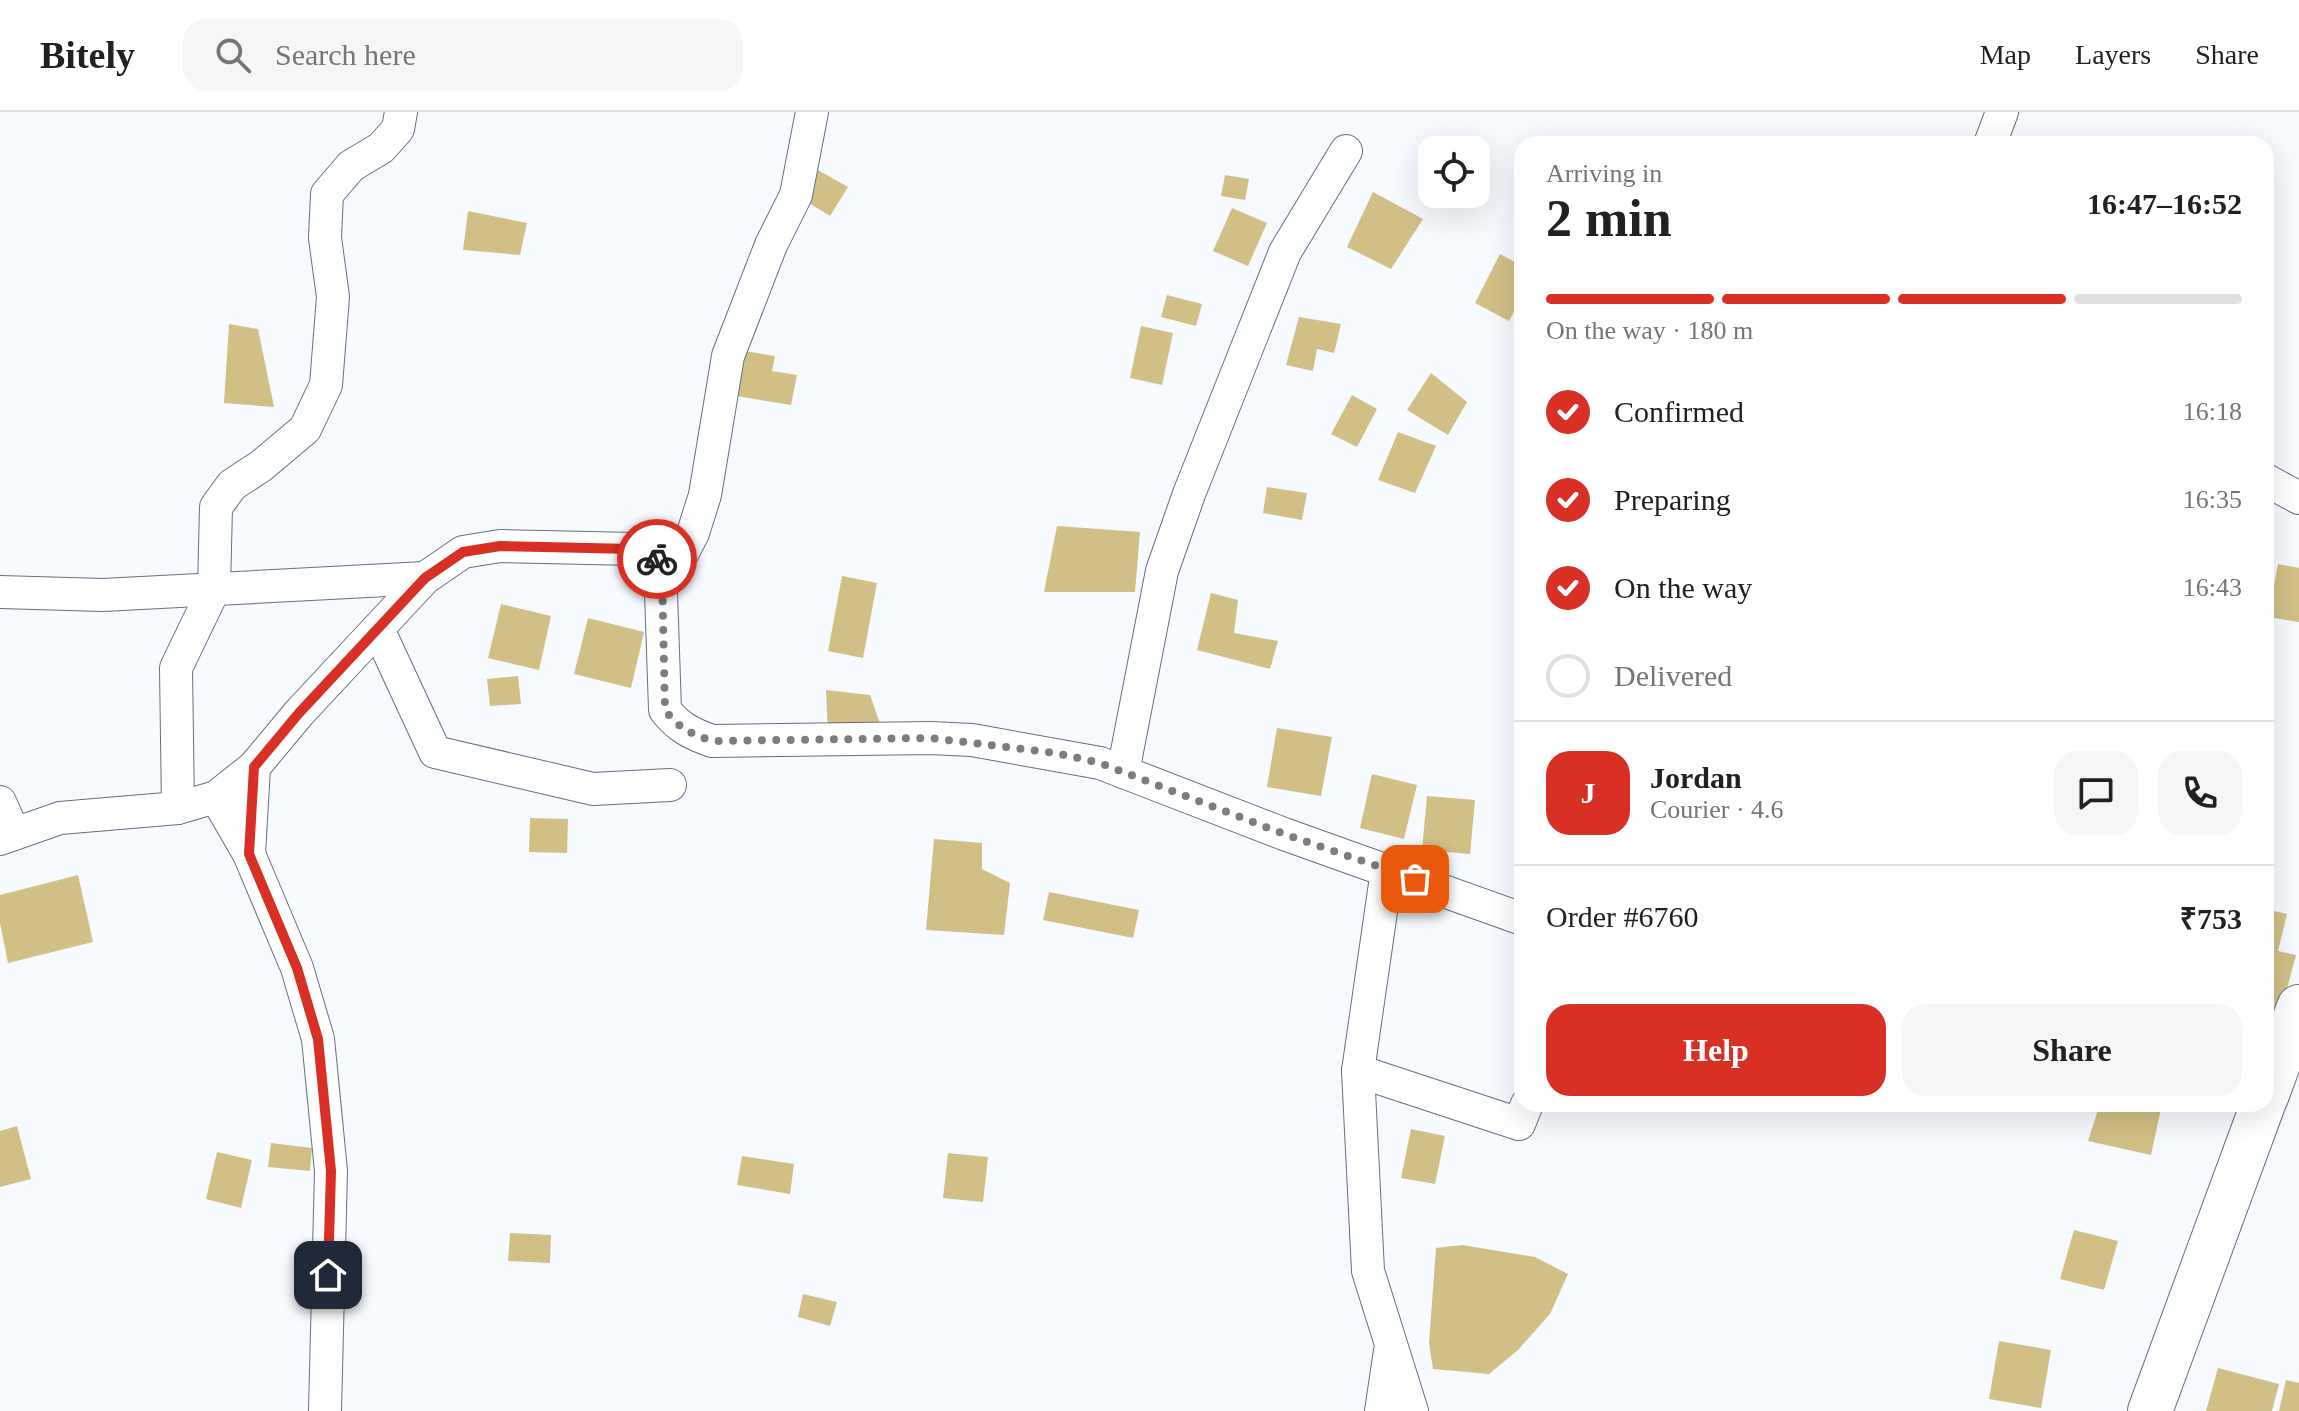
<!DOCTYPE html>
<meta charset="utf-8">
<style>
body{margin:0;font-family:"Times New Roman",serif;background:#f6f6f6;color:#202124;height:100vh;display:flex;flex-direction:column;font-size:30px;white-space:nowrap}
*{box-sizing:border-box;margin:0}
p{font-size:26px;color:#757577}
.icon{flex:none;width:44px;height:44px;fill:none;stroke:currentColor;stroke-width:2;stroke-linecap:round;stroke-linejoin:round}
.map{position:relative;flex:1;overflow:hidden}
.side{position:absolute;left:1514px;top:24px;width:760px;height:976px;display:flex;flex-direction:column;background:#fff;border-radius:24px;box-shadow:0 8px 32px #0002}
.side>*{flex:none}
.buttons{position:absolute;left:1418px;top:24px;display:grid;gap:16px}
.buttons a{display:grid;place-items:center;width:72px;height:72px;border-radius:16px;background:#fff;box-shadow:0 8px 32px #0002;font-size:40px}
.pin{position:absolute;display:grid;place-items:center;width:68px;height:68px;color:#fff;margin:-34px;border-radius:16px;box-shadow:0 4px 12px #0006}
.courier{position:absolute;display:grid;place-items:center;width:80px;height:80px;margin:-40px;border:6px solid #d93025;border-radius:50%;background:#fff;color:#222;box-shadow:0 2px 10px #0007}
.summary em{font-style:normal;font-weight:700}
.summary div{display:flex;flex-direction:column-reverse}
.summary{display:flex;align-items:center;justify-content:space-between;height:136px;padding:0 32px}
h1{font-size:52px;font-weight:700;line-height:60px}
.bar{display:grid;grid-template-columns:repeat(4,1fr);gap:12px 8px;align-content:center;height:96px;padding:0 32px}
.bar i{height:10px;border-radius:6px;background:#e0e0e0}
.bar .on{background:#d93025}
.bar p{grid-column:span 4}
.line{display:flex;align-items:center;gap:20px;padding:0 32px;border-top:2px solid #e0e0e0}
.line div{flex:1}
.round{display:grid;place-items:center;flex:none;width:84px;height:84px;border-radius:24px;background:#f6f6f6}
ol{padding:0 32px;list-style:none}
li{display:flex;align-items:center;gap:24px;height:88px}
li p{margin-inline-start:auto}
li .icon{padding:8px;border-radius:50%;background:#d93025;color:#fff;stroke-width:4}
li:last-child{color:#757577}
li i{width:44px;height:44px;border:4px solid #e0e0e0;border-radius:50%}
.action{display:flex;gap:16px;margin-top:auto;padding:16px 32px}
.action a{flex:1;height:92px;border-radius:24px;background:#d93025;color:#fff;font-size:32px;font-weight:700;line-height:92px;text-align:center}
.action a+a{background:#f6f6f6;color:#202124}
header{display:flex;align-items:center;gap:48px;box-sizing:border-box;height:112px;padding:0 40px;background:#fff;border-bottom:2px solid #e0e0e0}
header strong{font-size:38px}
nav{display:flex;gap:44px;margin-inline-start:auto;font-size:28px}
.search{width:560px;height:72px;background:#f6f6f6;display:flex;align-items:center;gap:20px;box-sizing:border-box;padding:0 28px;border-radius:24px;color:#757577;font-size:30px}
.map>svg:first-child{display:block}
.building{fill:#d2bf86}
.lines{fill:none;stroke-linecap:round;stroke-linejoin:round}
.street-casing{stroke:#627080;stroke-width:34}
.secondary-casing{stroke:#627080;stroke-width:46}
.street{stroke:#fff;stroke-width:32}
.secondary{stroke:#fff;stroke-width:44}
.done{stroke:#797e84;stroke-width:8;stroke-dasharray:0 14.4}
.route{stroke:#d93025;stroke-width:10}
</style>
<header>
<strong>Bitely</strong>
<div class="search"><svg class="icon" aria-label="search" viewBox="0 0 24 24"><circle cx="10" cy="10" r="6"/><path d="M15 15l6 6"/></svg>Search here</div>
<nav><a>Map</a><a>Layers</a><a>Share</a></nav>
</header>
<div class="map">
<svg width="2299" height="1299" viewBox="0 0 2299 1299">
<rect width="100%" height="100%" fill="#f7fafe"/>
<g class="building">
<path d="M818,58L848,75L830,104L801,86Z"/>
<path d="M1225,63L1249,67L1245,88L1221,84Z"/>
<path d="M1373,80L1423,107L1391,157L1347,135Z"/>
<path d="M1232,96L1267,111L1248,154L1213,139Z"/>
<path d="M468,99L527,111L520,143L463,138Z"/>
<path d="M1500,142L1522,154V184L1509,209L1475,191Z"/>
<path d="M1167,183L1202,192L1196,214L1161,205Z"/>
<path d="M1299,205L1341,212L1334,241L1317,237L1313,259L1286,253Z"/>
<path d="M229,212L258,217L274,295L224,291Z"/>
<path d="M1141,214L1173,221L1162,273L1130,266Z"/>
<path d="M732,237L775,244L772,259L797,263L791,293L724,282Z"/>
<path d="M1431,261L1467,290L1448,323L1407,298Z"/>
<path d="M1352,283L1377,297L1357,335L1331,322Z"/>
<path d="M1398,320L1436,334L1415,381L1378,368Z"/>
<path d="M1267,375L1307,381L1302,408L1263,401Z"/>
<path d="M1057,414L1140,420L1135,480H1044Z"/>
<path d="M2278,452L2299,456V510L2268,505Z"/>
<path d="M842,464L877,471L863,546L828,539Z"/>
<path d="M1211,481L1238,488L1234,521L1278,529L1270,557L1197,538Z"/>
<path d="M501,492L551,504L539,558L488,546Z"/>
<path d="M588,506L644,520L631,576L574,562Z"/>
<path d="M518,564L521,592L490,594L487,567Z"/>
<path d="M826,578L870,583L884,623L828,625Z"/>
<path d="M1277,616L1332,625L1321,684L1267,675Z"/>
<path d="M1372,662L1417,673L1404,727L1360,716Z"/>
<path d="M1427,684L1475,688L1470,742L1422,738Z"/>
<path d="M530,706L568,707L567,741L529,740Z"/>
<path d="M934,727L982,731V757L1010,771L1004,823L926,818Z"/>
<path d="M78,763L93,830L8,851L0,811V783Z"/>
<path d="M1049,780L1139,798L1133,826L1043,808Z"/>
<path d="M2266,797L2287,802L2278,839L2296,843L2280,902L2266,898Z"/>
<path d="M2100,992H2162L2151,1043L2088,1029Z"/>
<path d="M17,1014L31,1067L0,1075V1019Z"/>
<path d="M1411,1017L1445,1024L1435,1072L1401,1066Z"/>
<path d="M271,1031L312,1036L310,1059L268,1055Z"/>
<path d="M217,1040L252,1048L241,1096L206,1087Z"/>
<path d="M948,1041L988,1045L983,1090L943,1086Z"/>
<path d="M742,1044L794,1052L790,1082L737,1073Z"/>
<path d="M2074,1118L2118,1129L2104,1178L2060,1167Z"/>
<path d="M510,1121L551,1123L550,1151L508,1149Z"/>
<path d="M1462,1133L1535,1145L1568,1162L1550,1202L1518,1238L1489,1262L1433,1257L1429,1231L1436,1136Z"/>
<path d="M803,1182L837,1190L830,1214L798,1205Z"/>
<path d="M1999,1229L2051,1238L2041,1296L1989,1287Z"/>
<path d="M2218,1256L2279,1272L2272,1299H2206Z"/>
<path d="M2286,1268L2299,1271V1299H2279Z"/>
</g>
<g class="lines">
<g class="street-casing">
<g id="street">
<path d="M1990,32L2002,0"/>
<path d="M2266,368L2299,386"/>
<path d="M662,460L680,446L693,421L705,383L728,244L771,133L796,83L812,0"/>
<path d="M0,480L103,483L425,466"/>
<path d="M378,517L435,640L593,677L670,673"/>
<path d="M1123,660L1162,459L1189,382L1285,140L1346,39"/>
<path d="M216,685L249,742L297,856L318,927L331,1059L325,1299"/>
<path d="M0,690L14,722"/>
<path d="M178,696L176,556L214,477L216,395L232,373L261,354L305,317L326,273L333,185L325,126L327,82L351,54L381,36L398,17L401,0"/>
<path d="M0,727L60,706L178,696L216,685L254,655L299,601L425,466L463,440L500,434L635,437L655,445L660,451L665,598C678,615 692,622 712,629L931,626L972,628L1100,651L1284,722L1522,807"/>
<path d="M249,742L254,655"/>
<path d="M1387,758L1358,959L1368,1159L1412,1299"/>
<path d="M1358,959L1519,1012L1527,992"/>
<path d="M1381,1299L1390,1239"/>
</g>
</g>
<g class="secondary-casing">
<g id="secondary">
<path d="M2266,985L2299,895"/>
<path d="M2150,1299L2263,992"/>
</g>
</g>
<use href="#street" class="street"/>
<use href="#secondary" class="secondary"/>
</g>
<g class="lines">
<path class="done" d="M657,447L662,460L665,598C678,616 692,622 712,629L931,626L1056,641L1100,651L1284,722L1415,767"/>
<path class="route" d="M328,1163L331,1059L318,927L297,856L249,742L254,655L299,601L425,466L463,440L500,434L635,437L657,447"/>
</g>
</svg>
<div class="buttons">
<a><svg class="icon" aria-label="locate" viewBox="0 0 24 24"><circle cx="12" cy="12" r="6"/><path d="M12 2v4M12 18v4M2 12h4M18 12h4"/></svg></a>
</div>
<div class="pin" style="left:1415px;top:767px;background:#ea580c"><svg class="icon" aria-label="bag" viewBox="0 0 24 24"><path d="M5 8h14l-1 12H6zM9 8a3 3 0 0 1 6 0"/></svg></div>
<div class="pin" style="left:328px;top:1163px;background:#1f2937"><svg class="icon" aria-label="home" viewBox="0 0 24 24"><path d="M3 11l9-7 9 7M6 9v11h12V9"/></svg></div>
<div class="courier" style="left:657px;top:447px"><svg class="icon" aria-label="bike" viewBox="0 0 24 24"><circle cx="6" cy="16" r="4"/><circle cx="18" cy="16" r="4"/><path d="M6 16l4-8h5l3 8M10 8l3 8H6M13 5h3"/></svg></div>
<section class="side">
<div class="summary"><div><h1>2 min</h1><p>Arriving in</p></div><em>16:47–16:52</em></div>
<div class="bar"><i class="on"></i><i class="on"></i><i class="on"></i><i></i><p>On the way · 180 m</p></div>
<ol>
<li><svg class="icon" aria-label="check" viewBox="0 0 24 24"><path d="M5 12l5 5 9-10"/></svg>Confirmed<p>16:18</p></li>
<li><svg class="icon" aria-label="check" viewBox="0 0 24 24"><path d="M5 12l5 5 9-10"/></svg>Preparing<p>16:35</p></li>
<li><svg class="icon" aria-label="check" viewBox="0 0 24 24"><path d="M5 12l5 5 9-10"/></svg>On the way<p>16:43</p></li>
<li><i></i>Delivered</li>
</ol>
<div class="line" style="height:144px"><b class="round" style="background:#d93025;color:#fff">J</b><div><b>Jordan</b><p>Courier · 4.6</p></div><a class="round"><svg class="icon" aria-label="chat" viewBox="0 0 24 24"><path d="M4 5h16v11H9l-5 4z"/></svg></a><a class="round"><svg class="icon" aria-label="phone" viewBox="0 0 24 24"><path d="M5 4h4l2 5-3 2q2 4 5 5l2-3 5 2v4C11 20 4 13 5 4z"/></svg></a></div>
<div class="line" style="height:104px"><div>Order #6760</div><b>₹753</b></div>
<div class="action"><a>Help</a><a>Share</a></div>
</section>
</div>
